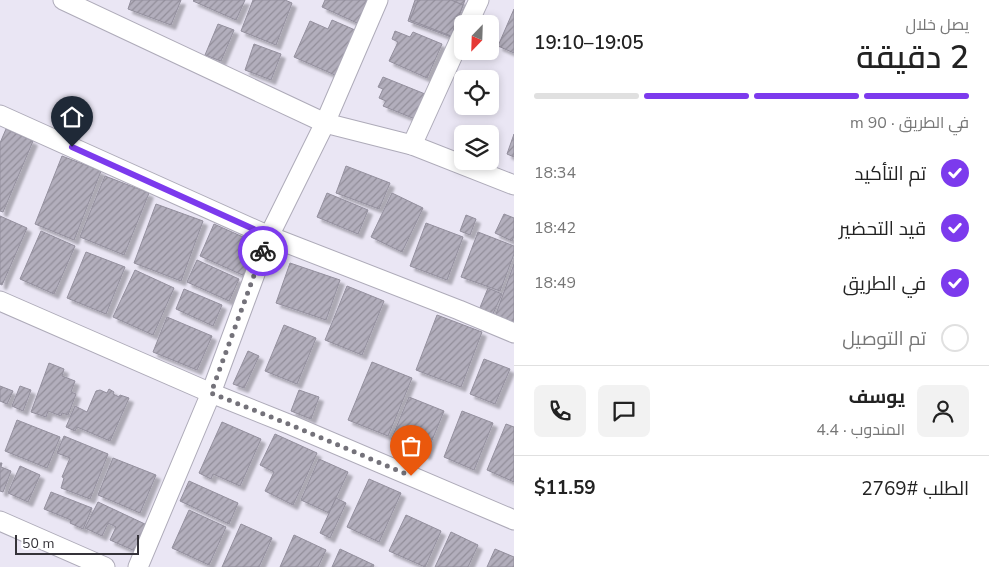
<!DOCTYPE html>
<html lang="ar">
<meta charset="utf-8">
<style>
body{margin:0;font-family:"Nunito Sans",Cairo,sans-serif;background:#f2f2f2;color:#222;direction:rtl;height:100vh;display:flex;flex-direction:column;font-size:19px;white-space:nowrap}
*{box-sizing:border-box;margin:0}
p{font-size:16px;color:#767676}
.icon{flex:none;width:28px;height:28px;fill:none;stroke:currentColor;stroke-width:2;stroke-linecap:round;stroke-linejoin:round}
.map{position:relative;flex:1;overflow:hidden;direction:ltr}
.side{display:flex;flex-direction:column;background:#fff;width:475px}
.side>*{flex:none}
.needle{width:32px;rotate:203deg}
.fabs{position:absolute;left:454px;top:15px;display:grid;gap:10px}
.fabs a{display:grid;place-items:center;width:45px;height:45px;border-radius:8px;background:#fff;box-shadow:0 2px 8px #0003;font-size:25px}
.scale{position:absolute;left:15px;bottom:12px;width:124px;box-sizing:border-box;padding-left:5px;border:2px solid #353339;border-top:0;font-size:14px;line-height:18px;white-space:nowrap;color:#353339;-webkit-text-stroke:4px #fff;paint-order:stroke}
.pin{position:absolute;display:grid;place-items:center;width:42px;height:42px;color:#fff;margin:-51px -21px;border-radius:50% 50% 50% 0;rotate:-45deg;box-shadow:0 0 5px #0007}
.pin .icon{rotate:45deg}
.courier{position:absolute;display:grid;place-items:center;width:50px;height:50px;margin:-25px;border:4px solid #7c3aed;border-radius:50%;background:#fff;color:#222;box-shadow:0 1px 6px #0007}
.summary em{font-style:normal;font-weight:600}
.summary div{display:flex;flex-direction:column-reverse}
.summary{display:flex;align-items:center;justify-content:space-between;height:85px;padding:0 20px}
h1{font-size:32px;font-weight:600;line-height:38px}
.bar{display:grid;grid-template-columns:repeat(4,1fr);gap:8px 5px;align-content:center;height:60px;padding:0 20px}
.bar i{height:6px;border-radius:4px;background:#e0e0e0}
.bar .on{background:#7c3aed}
.bar p{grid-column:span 4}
.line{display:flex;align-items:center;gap:12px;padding:0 20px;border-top:1px solid #e0e0e0}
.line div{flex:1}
.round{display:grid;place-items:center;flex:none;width:52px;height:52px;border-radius:8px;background:#f2f2f2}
ol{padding:0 20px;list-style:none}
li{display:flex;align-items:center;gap:15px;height:55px}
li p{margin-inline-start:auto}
li .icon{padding:5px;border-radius:50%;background:#7c3aed;color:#fff;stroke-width:4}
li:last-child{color:#767676}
li i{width:28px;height:28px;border:2px solid #e0e0e0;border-radius:50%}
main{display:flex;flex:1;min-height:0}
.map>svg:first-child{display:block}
.building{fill:url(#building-hatch);stroke:#938f9d;filter:url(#shadow)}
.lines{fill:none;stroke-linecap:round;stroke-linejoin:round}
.minor-casing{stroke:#aeabb9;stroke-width:21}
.minor{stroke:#fff;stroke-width:19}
.done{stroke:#74727a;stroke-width:5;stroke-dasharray:0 9}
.route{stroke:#7c3aed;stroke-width:6}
</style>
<main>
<section class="side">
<div class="summary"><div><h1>2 دقيقة</h1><p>يصل خلال</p></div><em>19:05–19:10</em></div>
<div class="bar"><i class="on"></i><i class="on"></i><i class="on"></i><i></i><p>في الطريق · 90 m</p></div>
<ol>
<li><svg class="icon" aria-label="check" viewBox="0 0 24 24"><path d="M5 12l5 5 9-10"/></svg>تم التأكيد<p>18:34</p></li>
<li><svg class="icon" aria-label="check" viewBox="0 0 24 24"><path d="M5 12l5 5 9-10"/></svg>قيد التحضير<p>18:42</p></li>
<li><svg class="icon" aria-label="check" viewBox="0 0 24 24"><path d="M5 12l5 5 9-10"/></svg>في الطريق<p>18:49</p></li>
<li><i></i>تم التوصيل</li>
</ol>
<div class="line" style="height:90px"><a class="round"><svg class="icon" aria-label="person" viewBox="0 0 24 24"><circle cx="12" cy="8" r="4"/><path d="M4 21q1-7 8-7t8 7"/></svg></a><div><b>يوسف</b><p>المندوب · 4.4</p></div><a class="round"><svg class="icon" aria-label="chat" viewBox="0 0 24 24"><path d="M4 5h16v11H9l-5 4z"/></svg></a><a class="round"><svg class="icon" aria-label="phone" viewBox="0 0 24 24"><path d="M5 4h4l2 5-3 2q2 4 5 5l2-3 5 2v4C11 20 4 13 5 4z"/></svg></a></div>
<div class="line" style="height:65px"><div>الطلب #2769</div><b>$11.59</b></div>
</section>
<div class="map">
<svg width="514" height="567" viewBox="0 0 514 567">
<defs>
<pattern id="building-hatch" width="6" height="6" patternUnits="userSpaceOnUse" patternTransform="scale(1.25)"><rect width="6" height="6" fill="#b2aebc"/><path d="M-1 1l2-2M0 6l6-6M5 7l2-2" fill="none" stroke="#928e9a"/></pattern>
<filter id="shadow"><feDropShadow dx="4.5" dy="4.5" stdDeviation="1" flood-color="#0004"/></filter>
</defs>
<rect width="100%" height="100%" fill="#eae6f4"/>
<g class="building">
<path d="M131,0H181L171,25L128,9Z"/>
<path d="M194,0H245L236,20L193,1Z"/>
<path d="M253,0H285L292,3L276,45L241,31Z"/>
<path d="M325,0H368L357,23L322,7Z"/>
<path d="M415,0H465L451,37L408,21Z"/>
<path d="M418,0H451L463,5L451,36L410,20Z"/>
<path d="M514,9V53L498,46Z"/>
<path d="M332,20L355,30L335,75L294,57L310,21L328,29Z"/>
<path d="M218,24L234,30L221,61L205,55Z"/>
<path d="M395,31L410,37L413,32L442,44L427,78L389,61L398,42L392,39Z"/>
<path d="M254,44L281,54L271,80L245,70Z"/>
<path d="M383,77L430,96L415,119L383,106L386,101L379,98L383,89L378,87Z"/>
<path d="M6,129L33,141L3,212L0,211V143Z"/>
<path d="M514,134V157L507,154Z"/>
<path d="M62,156L101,171L74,240L35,224Z"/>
<path d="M346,166L390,183L379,209L336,193Z"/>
<path d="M105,176L149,193L124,255L80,237Z"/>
<path d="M327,193L368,210L358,234L317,217Z"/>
<path d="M392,193L423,208L402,252L371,237Z"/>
<path d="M156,204L203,221L181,281L134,263Z"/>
<path d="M504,214L514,218V236L512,241L495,233Z"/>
<path d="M466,215L476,219L470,235L460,231Z"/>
<path d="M0,216L27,228L2,285L0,284Z"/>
<path d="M426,223L463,237L447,280L410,266Z"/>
<path d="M214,224L261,245L247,277L200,256Z"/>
<path d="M41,231L75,246L54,294L20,279Z"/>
<path d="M478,232L514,246V254L500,291L461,277Z"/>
<path d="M86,252L125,267L106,314L67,298Z"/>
<path d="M197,260L239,279L229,301L187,282Z"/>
<path d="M290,263L340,280L326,320L276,303Z"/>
<path d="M514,264V323L495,317Z"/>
<path d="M135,270L174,288L153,335L113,317Z"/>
<path d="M347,286L384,301L362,355L325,340Z"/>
<path d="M488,288L502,294L492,316L479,310Z"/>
<path d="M184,289L222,305L213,326L176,309Z"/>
<path d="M437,315L482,332L461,387L416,370Z"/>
<path d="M167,317L212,336L197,370L153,352Z"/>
<path d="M284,325L316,338L297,384L265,371Z"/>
<path d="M248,351L259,356L244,388L233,384Z"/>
<path d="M484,359L510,369L495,404L470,394Z"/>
<path d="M372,362L412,378L388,436L348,420Z"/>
<path d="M49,363L64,369L62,376L75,381L71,392L76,394L68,415L62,413L61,416L48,411L46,417L31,412Z"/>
<path d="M0,386L13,391L7,404L0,401Z"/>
<path d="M20,386L31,390L23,411L12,406Z"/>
<path d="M109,389L114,392L113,394L119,397L120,395L129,398L110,441L77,427L75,431L66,427L75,406L87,412L96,391L100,390L107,393Z"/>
<path d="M299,390L319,397L311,419L291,411Z"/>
<path d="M409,397L444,411L426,455L391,440Z"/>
<path d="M462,411L493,423L474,470L444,457Z"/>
<path d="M17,420L60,437L47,468L5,451Z"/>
<path d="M222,422L261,439L240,486L213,474L211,479L199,473Z"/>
<path d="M506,424L514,427V482L487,470Z"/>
<path d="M275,434L317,453L293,505L265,491L274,472L260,465Z"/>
<path d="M64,436L108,454L90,499L61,488L64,478L62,477L70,458L57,453Z"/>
<path d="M113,458L156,475L140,513L98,495Z"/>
<path d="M319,459L348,472L329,513L301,500Z"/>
<path d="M0,463H2L1,467L11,471L3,492L0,491Z"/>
<path d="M20,466L40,475L28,502L8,493Z"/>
<path d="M369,479L401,493L379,542L347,527Z"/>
<path d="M189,481L238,503L229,524L180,501Z"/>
<path d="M51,492L92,508L83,529L70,523L71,520L44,509Z"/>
<path d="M336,498L346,503L330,538L320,533Z"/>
<path d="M98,502L147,525L135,551L110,540L116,527L108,523L102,536L85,528Z"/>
<path d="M189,510L226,527L209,565L172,548Z"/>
<path d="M406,515L441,531L425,567L389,551Z"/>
<path d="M241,524L272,538L259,567H222Z"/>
<path d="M451,532L478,545L468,567H435Z"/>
<path d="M294,535L326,550L318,567H280Z"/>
<path d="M340,549L374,565L373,567H332Z"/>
<path d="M495,549L514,557V567H487Z"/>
</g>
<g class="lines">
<g class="minor-casing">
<g id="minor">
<path d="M63,0L325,123L412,145L514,185"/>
<path d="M468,24L479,0"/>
<path d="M0,115L269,236L459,310L514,333"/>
<path d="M412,145L462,35"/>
<path d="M0,301L211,393L291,425L514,520"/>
<path d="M0,521L105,567"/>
<path d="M138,567L211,393L269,236L325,123L378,0"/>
</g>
</g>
<use href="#minor" class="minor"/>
</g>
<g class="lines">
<path class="done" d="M263,251L211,393L291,425L411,476"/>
<path class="route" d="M72,147L269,236L263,251"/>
</g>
</svg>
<div class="fabs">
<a><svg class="needle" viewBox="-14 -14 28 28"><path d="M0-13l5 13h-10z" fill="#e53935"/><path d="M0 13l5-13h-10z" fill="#767676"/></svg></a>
<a><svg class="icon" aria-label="locate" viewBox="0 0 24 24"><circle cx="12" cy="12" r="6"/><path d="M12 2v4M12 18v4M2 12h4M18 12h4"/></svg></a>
<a><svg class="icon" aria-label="layers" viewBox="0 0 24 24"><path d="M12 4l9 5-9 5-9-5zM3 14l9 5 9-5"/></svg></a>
</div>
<div class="scale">50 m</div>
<div class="pin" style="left:411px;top:476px;background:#ea580c"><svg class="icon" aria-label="bag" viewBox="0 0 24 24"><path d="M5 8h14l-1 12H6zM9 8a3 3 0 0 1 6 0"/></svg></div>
<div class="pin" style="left:72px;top:147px;background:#1f2937"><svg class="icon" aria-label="home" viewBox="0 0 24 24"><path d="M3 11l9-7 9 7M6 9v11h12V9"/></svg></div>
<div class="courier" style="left:263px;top:251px"><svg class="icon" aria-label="bike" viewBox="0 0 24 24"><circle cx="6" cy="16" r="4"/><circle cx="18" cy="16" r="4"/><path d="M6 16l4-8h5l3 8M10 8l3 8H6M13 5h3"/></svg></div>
</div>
</main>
